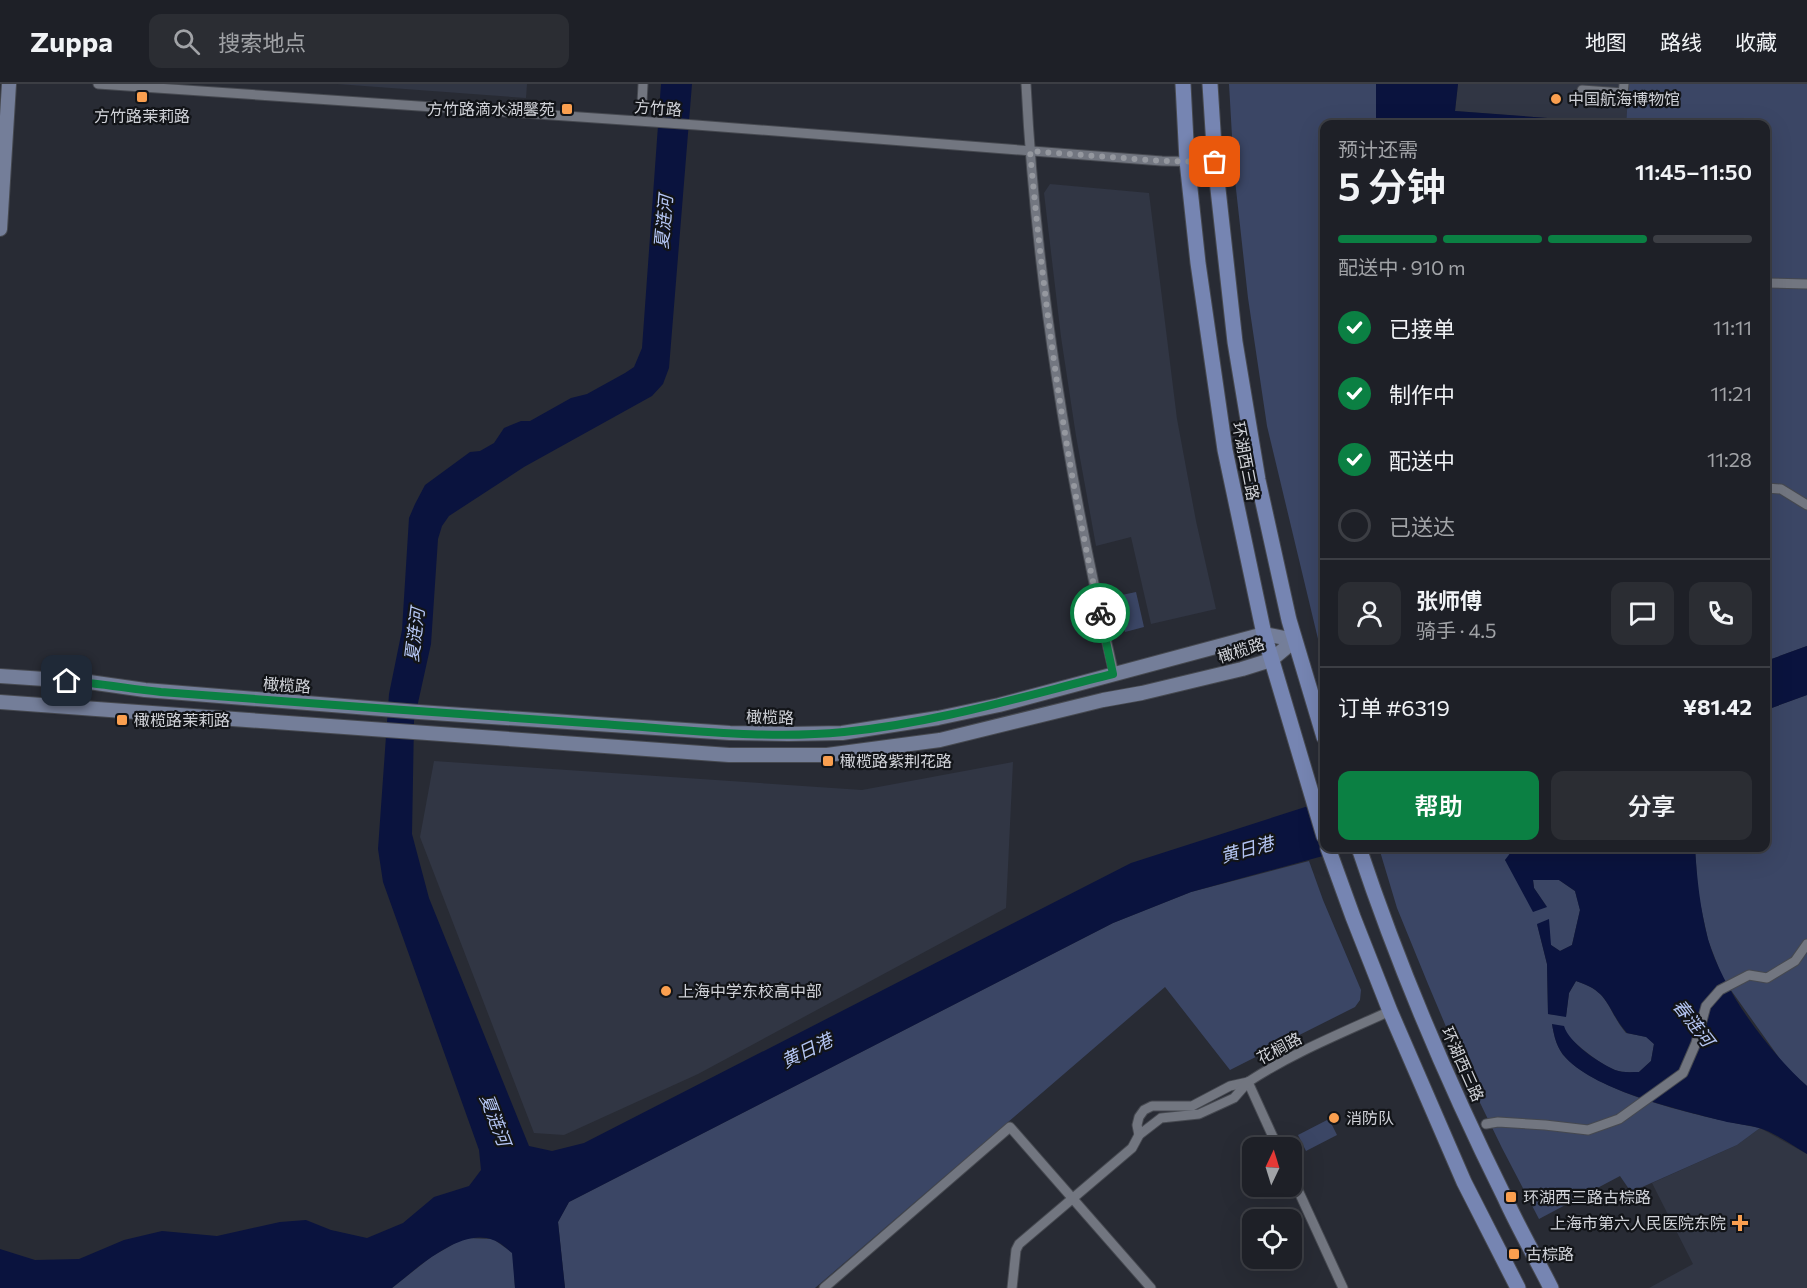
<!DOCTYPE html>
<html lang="zh">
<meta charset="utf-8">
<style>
body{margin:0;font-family:Commissioner,"Noto Sans SC",sans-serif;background:#2b2d33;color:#f1f3f6;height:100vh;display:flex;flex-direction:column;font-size:22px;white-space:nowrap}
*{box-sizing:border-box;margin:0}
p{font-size:20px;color:#a1a3a7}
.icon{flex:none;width:33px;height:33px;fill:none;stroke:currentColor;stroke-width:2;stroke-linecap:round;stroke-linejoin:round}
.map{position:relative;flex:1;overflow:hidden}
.side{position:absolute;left:1320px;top:36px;width:450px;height:732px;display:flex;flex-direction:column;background:#1e2027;border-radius:12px;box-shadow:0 6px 24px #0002,0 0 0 2px #3c3e44}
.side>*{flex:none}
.needle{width:39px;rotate:4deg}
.controls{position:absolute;left:1242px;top:1053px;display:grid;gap:12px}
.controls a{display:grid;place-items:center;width:60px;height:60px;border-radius:12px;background:#1e2027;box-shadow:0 6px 24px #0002,0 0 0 2px #3c3e44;font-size:30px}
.pin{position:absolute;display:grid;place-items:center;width:51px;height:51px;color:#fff;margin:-26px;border-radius:12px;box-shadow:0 3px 9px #0006}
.courier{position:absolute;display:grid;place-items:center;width:60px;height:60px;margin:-30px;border:4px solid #0b8043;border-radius:50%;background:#fff;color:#222;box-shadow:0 2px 8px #0007}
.summary em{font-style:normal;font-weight:600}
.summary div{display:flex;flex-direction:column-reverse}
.summary{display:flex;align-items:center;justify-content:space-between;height:102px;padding:0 18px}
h1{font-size:39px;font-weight:600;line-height:45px}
.bar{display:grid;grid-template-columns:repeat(4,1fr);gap:9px 6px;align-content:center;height:72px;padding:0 18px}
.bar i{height:8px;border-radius:4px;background:#3c3e44}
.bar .current{background:#0b8043}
.bar p{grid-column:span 4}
.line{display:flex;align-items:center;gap:15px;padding:0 18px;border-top:2px solid #3c3e44}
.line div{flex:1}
.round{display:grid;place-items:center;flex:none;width:63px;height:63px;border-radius:12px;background:#2b2d33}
ol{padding:0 18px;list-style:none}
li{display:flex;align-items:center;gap:18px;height:66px}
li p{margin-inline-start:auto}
li .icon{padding:6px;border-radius:50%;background:#0b8043;color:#fff;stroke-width:4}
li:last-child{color:#a1a3a7}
li i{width:33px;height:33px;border:3px solid #3c3e44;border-radius:50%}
.button{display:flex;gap:12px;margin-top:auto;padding:12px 18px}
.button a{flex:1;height:69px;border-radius:12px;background:#0b8043;color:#fff;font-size:24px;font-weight:600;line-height:69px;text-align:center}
.button a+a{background:#2b2d33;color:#f1f3f6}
header{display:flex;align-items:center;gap:36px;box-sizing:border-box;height:84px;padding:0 30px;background:#1e2027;border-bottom:2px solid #3c3e44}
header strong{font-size:28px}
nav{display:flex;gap:33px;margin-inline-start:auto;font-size:21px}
.search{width:420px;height:54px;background:#2b2d33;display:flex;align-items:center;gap:15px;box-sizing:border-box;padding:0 21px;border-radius:12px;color:#a1a3a7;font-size:22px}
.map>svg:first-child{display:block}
.built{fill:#313644}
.green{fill:#3b4665}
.water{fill:#0a133e}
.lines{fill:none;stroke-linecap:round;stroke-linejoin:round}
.street-casing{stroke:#464950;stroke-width:11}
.secondary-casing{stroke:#464950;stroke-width:16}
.primary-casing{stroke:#464950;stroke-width:17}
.street{stroke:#727680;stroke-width:9}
.secondary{stroke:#747e99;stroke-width:14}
.primary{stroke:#7685b2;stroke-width:15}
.done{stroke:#95989f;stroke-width:6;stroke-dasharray:0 10.8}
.route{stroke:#0b8043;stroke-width:8}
.poi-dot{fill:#fa9f4f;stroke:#121418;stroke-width:2}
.labels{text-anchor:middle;stroke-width:4.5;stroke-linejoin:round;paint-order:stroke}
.poi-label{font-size:16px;fill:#d0d2d8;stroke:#121418;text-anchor:start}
.street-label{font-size:16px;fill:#d0d2d8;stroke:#121418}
.water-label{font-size:18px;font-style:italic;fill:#b5c6f4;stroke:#121418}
</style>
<header>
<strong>Zuppa</strong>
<div class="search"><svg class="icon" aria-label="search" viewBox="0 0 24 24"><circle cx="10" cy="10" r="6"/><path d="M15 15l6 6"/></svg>搜索地点</div>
<nav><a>地图</a><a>路线</a><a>收藏</a></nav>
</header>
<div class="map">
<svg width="1807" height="1204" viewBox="0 0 1807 1204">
<rect width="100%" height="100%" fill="#282b34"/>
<g class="built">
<path d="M337,0H527L526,14Z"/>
<path d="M1458,0H1629L1626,40H1573V36L1455,27Z"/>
<path d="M1050,100L1149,109L1177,335L1196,437L1216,525L1151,540L1131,453L1096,462L1076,352L1061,253L1044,109Z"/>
<path d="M434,677L862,706L1013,678L1006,824L698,990L564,1051L534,1049L420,753Z"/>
<path d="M1760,1044L1807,1070V1204H1649L1693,1180L1652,1099L1737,1061Z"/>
</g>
<g class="green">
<path d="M1229,0H1376V40H1324V580L1267,342L1248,214L1234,87Z"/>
<path d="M1629,0H1807V562L1766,577V40H1626Z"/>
<path d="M1136,508L1144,543L1125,548L1117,512Z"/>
<path d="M1807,611V1002L1785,982L1723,895L1708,856L1698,809L1695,764H1766V626Z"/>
<path d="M1379,764H1496L1499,768L1504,764H1528L1526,769L1505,776L1547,823L1534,804L1533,796H1559L1575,807L1580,826L1572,861L1560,867L1551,861L1537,840L1547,880L1548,930L1566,932L1569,909L1576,897C1611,908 1606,925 1626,949L1647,953L1654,960L1651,977L1639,988C1632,988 1622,989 1615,986C1591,976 1573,955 1552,940C1554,952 1557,965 1566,974C1603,1012 1707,1034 1760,1044L1737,1061L1631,1108L1620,1092L1539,1135L1502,1064L1466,990L1428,900L1397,824Z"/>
<path d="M1309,777L1323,816L1361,906L1360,916L1355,923L1230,986L1165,903L815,1204H565L558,1138L569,1118L1113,839L1191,808Z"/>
<path d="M1329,1035L1337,1051L1306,1067L1298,1051Z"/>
<path d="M464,1154L493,1155L513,1169L515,1204H392L431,1173Z"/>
</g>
<g class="water">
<path d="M661,0H692L669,284L663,300L652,312L524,383L449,432L442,442L438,455L431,560L414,637L412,750L429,814L529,1062L552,1067L584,1059L1131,779L1324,717V764H1352L1191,808L1113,839L569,1118L558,1138L565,1204H515L512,1169C507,1165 500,1158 493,1156C461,1143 416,1185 392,1204H0V1165L35,1176L79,1175L124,1156L162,1147L217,1152L280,1138L306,1136L331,1146L367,1154L403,1139L434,1113L469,1102L481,1086L479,1066L383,798L378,765L389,610L402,546L409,434L415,420L425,401L470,368L480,367L494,359L504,344L521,337H530L571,314L587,310L625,289L634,283L642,264Z"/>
<path d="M1376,0H1458L1455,27L1574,36L1573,40H1376Z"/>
<path d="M1807,562V611L1766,626V577Z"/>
<path d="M1528,764H1695C1697,795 1700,824 1708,855C1722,905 1768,967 1807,1002V1070C1792,1061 1775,1049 1759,1044C1749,1041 1737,1040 1727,1038C1682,1026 1598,1008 1566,974C1557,965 1554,952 1552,940L1564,942C1569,959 1599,979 1615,986C1622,989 1632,988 1639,988L1651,977L1654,960L1646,953L1627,949C1606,925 1611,908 1576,897L1569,909L1566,933L1548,930L1547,880L1537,840L1549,835L1551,861L1560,867L1572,861L1580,826L1575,807L1559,796H1533L1534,804L1547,823L1533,828L1505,776L1511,768L1526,769Z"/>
</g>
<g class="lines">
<g class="street-casing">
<g id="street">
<path d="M98,0L696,41L1162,77L1215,78"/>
<path d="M1026,0C1036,200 1069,396 1114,590"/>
<path d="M1582,6L1623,9L1624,0"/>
<path d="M642,19L643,0"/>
<path d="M1766,199L1807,200"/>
<path d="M1766,404L1781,405L1807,421"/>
<path d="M1486,1040L1498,1038L1545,1041L1588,1046L1619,1035L1683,989L1696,959L1706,922L1720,906L1749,891L1767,894L1795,877L1807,860"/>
<path d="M1139,1051L1137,1041L1139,1033L1144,1026L1152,1022H1192L1230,1002L1248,998"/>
<path d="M1278,1064L1248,998C1292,969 1342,949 1390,927"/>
<path d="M1292,1093L1343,1204"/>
<path d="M824,1204L1010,1043L1151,1204"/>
<path d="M1012,1204L1016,1166L1019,1160L1132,1064L1139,1051L1161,1034L1199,1030L1234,1014L1248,998"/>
</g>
</g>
<g class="secondary-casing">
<g id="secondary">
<path d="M0,145L9,0"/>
<path d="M0,592L89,598L145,606L419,628L730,649L788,650L842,649L938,634L999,621L1264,550L1295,556"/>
<path d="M0,618L729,671H827L940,656L1103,616L1142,609L1242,585L1271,576L1295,556"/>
</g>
</g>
<g class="primary-casing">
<g id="primary">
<path d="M1183,0L1187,77L1198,179L1225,366L1264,550L1324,752"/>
<path d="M1210,0L1215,78L1235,258L1258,396L1289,536L1324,653"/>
<path d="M1328,764L1353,833L1390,927L1464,1098L1518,1204"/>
<path d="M1359,764C1399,884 1449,1001 1505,1114C1519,1145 1536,1174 1551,1204"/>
</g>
</g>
<use href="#street" class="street"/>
<use href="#secondary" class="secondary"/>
<use href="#primary" class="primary"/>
</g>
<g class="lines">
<path class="done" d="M1100,529C1065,376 1044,222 1030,67L1162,77L1215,78"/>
<path class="route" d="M67,597C99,599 130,605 161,608C308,619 454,630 601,640C681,645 764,656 844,648C936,639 1024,612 1113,590L1100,529"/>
</g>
<g class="poi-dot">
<rect x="136" y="7" width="12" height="12" rx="3"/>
<circle cx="1556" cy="15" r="6"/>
<rect x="561" y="19" width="12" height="12" rx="3"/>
<rect x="116" y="630" width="12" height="12" rx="3"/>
<rect x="822" y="671" width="12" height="12" rx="3"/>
<circle cx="666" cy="907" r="6"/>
<circle cx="1334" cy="1034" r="6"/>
<rect x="1505" y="1107" width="12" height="12" rx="3"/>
<path d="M1737 1130h6v6h6v6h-6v6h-6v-6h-6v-6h6z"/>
<rect x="1508" y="1164" width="12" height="12" rx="3"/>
</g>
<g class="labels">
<g class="poi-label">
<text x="1568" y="21">中国航海博物馆</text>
<text x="555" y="31" text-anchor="end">方竹路滴水湖馨苑</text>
<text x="142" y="38" text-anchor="middle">方竹路茉莉路</text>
<text x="134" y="642">橄榄路茉莉路</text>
<text x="840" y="683">橄榄路紫荆花路</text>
<text x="678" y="913">上海中学东校高中部</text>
<text x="1346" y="1040">消防队</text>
<text x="1523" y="1119">环湖西三路古棕路</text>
<text x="1726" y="1145" text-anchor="end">上海市第六人民医院东院</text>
<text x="1526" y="1176">古棕路</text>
</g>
<g class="street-label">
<text transform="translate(658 24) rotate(4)" y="6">方竹路</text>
<text transform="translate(1246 377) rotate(79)" y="6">环湖西三路</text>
<text transform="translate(1241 566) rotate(-18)" y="6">橄榄路</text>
<text transform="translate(287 601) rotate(4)" y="6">橄榄路</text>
<text transform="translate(770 633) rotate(1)" y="6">橄榄路</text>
<text transform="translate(1279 964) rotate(-28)" y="6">花榈路</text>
<text transform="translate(1463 980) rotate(66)" y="6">环湖西三路</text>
</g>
<g class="water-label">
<text transform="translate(664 138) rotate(-85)" y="6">夏涟河</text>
<text transform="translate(415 551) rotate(-83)" y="6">夏涟河</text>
<text transform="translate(1247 766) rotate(-15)" y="6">黄日港</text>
<text transform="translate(1693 939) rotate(52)" y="6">春涟河</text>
<text transform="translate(807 967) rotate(-26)" y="6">黄日港</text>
<text transform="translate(495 1036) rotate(69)" y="6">夏涟河</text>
</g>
</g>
</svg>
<div class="controls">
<a><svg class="needle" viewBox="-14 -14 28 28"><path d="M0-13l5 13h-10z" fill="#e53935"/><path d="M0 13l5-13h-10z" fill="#a1a3a7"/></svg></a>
<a><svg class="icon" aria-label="locate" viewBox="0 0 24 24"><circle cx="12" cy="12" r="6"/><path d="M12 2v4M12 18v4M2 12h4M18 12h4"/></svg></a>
</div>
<div class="pin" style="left:1215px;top:78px;background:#ea580c"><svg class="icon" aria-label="bag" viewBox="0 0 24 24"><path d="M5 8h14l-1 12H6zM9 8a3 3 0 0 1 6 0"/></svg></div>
<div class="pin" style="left:67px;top:597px;background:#1f2937"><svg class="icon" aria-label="home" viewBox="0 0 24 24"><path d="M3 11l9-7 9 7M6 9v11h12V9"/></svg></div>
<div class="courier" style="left:1100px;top:529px"><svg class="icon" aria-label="bike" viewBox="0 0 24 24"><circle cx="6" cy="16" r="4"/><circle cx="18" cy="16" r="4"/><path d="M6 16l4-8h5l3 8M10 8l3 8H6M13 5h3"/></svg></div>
<section class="side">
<div class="summary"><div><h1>5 分钟</h1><p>预计还需</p></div><em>11:45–11:50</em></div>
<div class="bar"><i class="current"></i><i class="current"></i><i class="current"></i><i></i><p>配送中 · 910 m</p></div>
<ol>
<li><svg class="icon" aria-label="check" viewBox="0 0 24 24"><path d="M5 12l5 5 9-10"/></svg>已接单<p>11:11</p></li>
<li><svg class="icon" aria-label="check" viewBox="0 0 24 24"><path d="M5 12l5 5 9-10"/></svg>制作中<p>11:21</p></li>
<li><svg class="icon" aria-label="check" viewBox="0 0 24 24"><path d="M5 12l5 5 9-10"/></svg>配送中<p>11:28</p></li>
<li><i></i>已送达</li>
</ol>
<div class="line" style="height:108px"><a class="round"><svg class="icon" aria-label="person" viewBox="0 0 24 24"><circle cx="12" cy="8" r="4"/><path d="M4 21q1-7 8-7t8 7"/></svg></a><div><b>张师傅</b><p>骑手 · 4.5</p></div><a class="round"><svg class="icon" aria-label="chat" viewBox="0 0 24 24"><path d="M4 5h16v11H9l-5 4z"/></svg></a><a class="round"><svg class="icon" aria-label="phone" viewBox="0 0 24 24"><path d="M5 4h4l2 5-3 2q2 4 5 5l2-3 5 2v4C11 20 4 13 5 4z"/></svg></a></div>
<div class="line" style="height:78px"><div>订单 #6319</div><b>¥81.42</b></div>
<div class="button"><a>帮助</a><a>分享</a></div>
</section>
</div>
